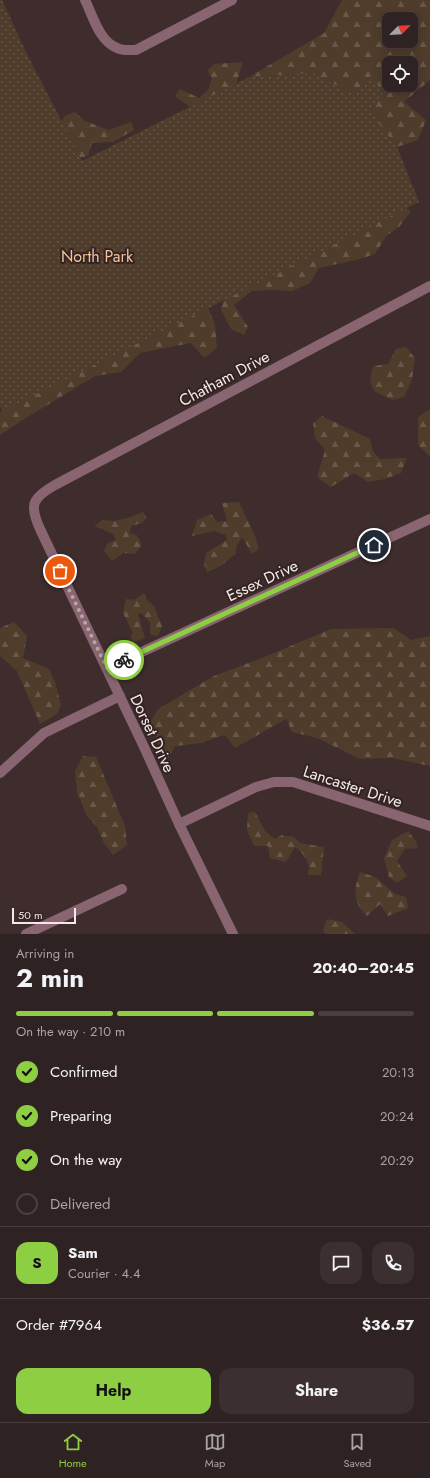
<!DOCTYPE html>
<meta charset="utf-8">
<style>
body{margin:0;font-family:Jost,sans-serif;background:#3b2f2f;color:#f1f3f6;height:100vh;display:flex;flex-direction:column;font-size:15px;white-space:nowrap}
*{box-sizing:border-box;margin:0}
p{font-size:13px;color:#a7a4a5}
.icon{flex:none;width:22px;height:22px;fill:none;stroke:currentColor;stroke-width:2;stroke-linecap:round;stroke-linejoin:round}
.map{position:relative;height:934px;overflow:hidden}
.side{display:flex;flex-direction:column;background:#2f2222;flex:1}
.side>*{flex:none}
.needle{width:26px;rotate:66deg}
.buttons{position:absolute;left:382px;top:12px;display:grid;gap:8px}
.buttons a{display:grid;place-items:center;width:36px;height:36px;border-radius:8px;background:#2f2222;box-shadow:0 2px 10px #0003,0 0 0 1px #4a3f40;font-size:20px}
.scale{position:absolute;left:12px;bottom:10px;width:64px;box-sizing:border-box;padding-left:4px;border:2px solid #f3e8e7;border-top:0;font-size:11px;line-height:14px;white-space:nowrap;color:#f3e8e7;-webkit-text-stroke:3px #342323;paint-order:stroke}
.pin{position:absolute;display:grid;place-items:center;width:34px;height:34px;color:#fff;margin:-17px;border:2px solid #fff;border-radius:50%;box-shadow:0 1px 4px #0007}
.courier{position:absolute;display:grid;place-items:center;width:40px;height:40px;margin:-20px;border:3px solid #8ece43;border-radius:50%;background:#fff;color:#222;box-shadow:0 1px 5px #0007}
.overview em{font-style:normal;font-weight:700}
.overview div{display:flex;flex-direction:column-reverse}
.overview{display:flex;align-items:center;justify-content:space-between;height:68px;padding:0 16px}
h1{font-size:26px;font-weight:700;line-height:30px}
.bar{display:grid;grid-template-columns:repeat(4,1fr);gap:6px 4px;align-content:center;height:48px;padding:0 16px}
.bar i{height:5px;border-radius:3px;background:#4a3f40}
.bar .on{background:#8ece43}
.bar p{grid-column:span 4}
.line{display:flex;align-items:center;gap:10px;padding:0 16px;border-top:1px solid #4a3f40}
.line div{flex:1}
.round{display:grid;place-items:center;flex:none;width:42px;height:42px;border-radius:12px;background:#3b2f2f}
ol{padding:0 16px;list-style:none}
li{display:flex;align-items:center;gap:12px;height:44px}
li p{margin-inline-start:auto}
li .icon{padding:4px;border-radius:50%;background:#8ece43;color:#111;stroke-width:4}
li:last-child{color:#a7a4a5}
li i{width:22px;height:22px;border:2px solid #4a3f40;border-radius:50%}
.button{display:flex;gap:8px;margin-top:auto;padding:8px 16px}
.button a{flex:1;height:46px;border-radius:12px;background:#8ece43;color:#111;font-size:16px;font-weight:700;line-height:46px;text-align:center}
.button a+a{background:#3b2f2f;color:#f1f3f6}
.tabs{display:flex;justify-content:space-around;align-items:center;height:56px;border-top:1px solid #4a3f40;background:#2f2222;font-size:11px;color:#a7a4a5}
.tabs a{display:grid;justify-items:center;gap:2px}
.tabs .on{color:#8ece43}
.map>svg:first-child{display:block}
.forest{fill:url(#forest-firs);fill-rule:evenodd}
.park{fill:url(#park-dots)}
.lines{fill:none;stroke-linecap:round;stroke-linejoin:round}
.minor{stroke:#896571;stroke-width:10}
.done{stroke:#b4a7a6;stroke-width:4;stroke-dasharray:0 7.2}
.route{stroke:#8ece43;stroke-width:5}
.labels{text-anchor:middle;stroke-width:4;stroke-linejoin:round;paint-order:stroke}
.park-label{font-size:16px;fill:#f3c499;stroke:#342323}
.street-label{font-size:16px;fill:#f3e8e7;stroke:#342323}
</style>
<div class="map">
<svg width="430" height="934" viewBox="0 0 430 934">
<defs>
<pattern id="forest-firs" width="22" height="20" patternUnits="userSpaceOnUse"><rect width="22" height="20" fill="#4f3c2b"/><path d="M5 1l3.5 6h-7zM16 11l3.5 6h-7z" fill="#69584a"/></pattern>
<pattern id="park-dots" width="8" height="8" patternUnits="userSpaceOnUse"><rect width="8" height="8" fill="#4f3c2b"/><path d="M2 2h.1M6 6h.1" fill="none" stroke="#69584a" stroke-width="1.8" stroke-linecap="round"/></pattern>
</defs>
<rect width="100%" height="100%" fill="#3f2d2d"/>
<g class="forest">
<path d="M342,0H430V80L404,102L426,120L418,140L397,147L376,121L372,106L354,94L347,91L313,73L249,77L324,33ZM389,19H411V41H389ZM389,63H411V85H389Z"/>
<path d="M243,62L231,101L202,116L175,96L180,89L199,98L208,90L212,78L207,71L214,64Z"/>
<path d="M75,112L85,121L109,130L131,122L134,130L113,142L92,143L88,156L74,159L58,125L66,115Z"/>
<path d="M400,205L411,211L399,227L387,235L375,254L356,260L319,268L310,283L292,291L270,290L252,291L234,305L248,327L244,335L231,329L221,310L226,291Z"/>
<path d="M208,307L215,325L217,348L204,358L191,343L140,353L121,372L95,376L21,421L0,435V412Z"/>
<path d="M406,347L415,358L412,380L404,397L392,400L374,391L370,381L373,366L388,364L396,349Z"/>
<path d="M430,409V457L418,445V417Z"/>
<path d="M322,416L370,439L373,451L380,459L407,458L401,473L385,479L368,482L354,473L331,487L317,477L325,450L315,438L313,423Z"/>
<path d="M239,502L255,536L259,549L252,554L242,537L237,545L235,554L221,566L207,572L204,564L206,553L227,540L226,535L214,531L192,536L197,520L211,514L217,522L227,521L222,503Z"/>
<path d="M143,512L147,518L142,523L131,526L130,533L137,535L142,545L135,554L124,553L112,561L104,551L108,543L116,540L113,534L95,526L102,520L114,521L128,518Z"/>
<path d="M144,593L147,600L154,606L162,626L158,636L150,634V622L141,613L138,614L145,638L133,642L130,636L133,633L123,613L126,599L134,600Z"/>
<path d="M14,622L27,636L23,658L49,669L55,682L61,705L57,714L40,724L17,671L0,656V628Z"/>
<path d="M394,628L411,640L430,636V766L392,758L360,759L317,738L292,732L286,719L235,748L225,735L201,743L175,746L167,760L149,724L158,709L214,676L267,656L331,629Z"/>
<path d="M83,756L96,757L125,826L127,845L113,855L104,843L97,827L87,816L77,792L75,771Z"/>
<path d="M255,812L265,831L275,839L282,835L294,837L300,843L324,847L321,875H308C311,862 304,854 295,847L286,862L270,858L268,846H254L247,830L248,813Z"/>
<path d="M408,831L416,841L418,848L405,849L397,861L407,876L397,883L389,877L384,858L392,840Z"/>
<path d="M360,872L375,877L395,894L406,897L408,908L388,916L380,904L367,916C353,902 353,890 360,872Z"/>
<path d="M327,919L342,922L355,934H326L323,930Z"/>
</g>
<path class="park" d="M0,0H2L27,54L82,161L249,77L313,73L347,91L354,93L371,76L383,93L372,106L377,121L397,147L419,202L3,411L0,407Z"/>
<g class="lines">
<g class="minor">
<path d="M85,0C93,16 99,41 117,48C123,51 130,50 136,50L232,0"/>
<path d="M107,668L430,519"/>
<path d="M0,773L44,733L120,696"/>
<path d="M179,824L256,787L274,782H293L430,826"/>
<path d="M26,934L122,889"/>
<path d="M233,934L179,824L144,747L40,529C29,505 32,498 55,485L430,286"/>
</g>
</g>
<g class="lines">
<path class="done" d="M60,571L107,668L124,660"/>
<path class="route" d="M124,660L374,545"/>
</g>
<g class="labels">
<g class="park-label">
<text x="97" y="262">North Park</text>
</g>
<g class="street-label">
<text transform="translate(224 378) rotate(-28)" y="6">Chatham Drive</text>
<text transform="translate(262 580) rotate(-25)" y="6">Essex Drive</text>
<text transform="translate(153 733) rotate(65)" y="6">Dorset Drive</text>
<text transform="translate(353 786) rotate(18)" y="6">Lancaster Drive</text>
</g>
</g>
</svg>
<div class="buttons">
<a><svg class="needle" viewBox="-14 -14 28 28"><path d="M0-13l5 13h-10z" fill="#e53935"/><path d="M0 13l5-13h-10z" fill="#a7a4a5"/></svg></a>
<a><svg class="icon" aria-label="locate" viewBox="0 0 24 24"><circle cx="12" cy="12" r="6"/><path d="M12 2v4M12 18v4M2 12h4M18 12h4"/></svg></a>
</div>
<div class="scale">50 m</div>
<div class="pin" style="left:60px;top:571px;background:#ea580c"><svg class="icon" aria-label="bag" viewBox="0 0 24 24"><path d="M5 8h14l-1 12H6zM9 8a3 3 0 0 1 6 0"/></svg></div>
<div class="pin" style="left:374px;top:545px;background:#1f2937"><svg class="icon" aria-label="home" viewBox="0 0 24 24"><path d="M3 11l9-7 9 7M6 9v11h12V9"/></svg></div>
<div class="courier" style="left:124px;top:660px"><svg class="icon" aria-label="bike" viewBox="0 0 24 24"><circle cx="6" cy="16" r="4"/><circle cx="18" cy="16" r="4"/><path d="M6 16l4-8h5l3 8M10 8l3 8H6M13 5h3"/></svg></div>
</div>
<section class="side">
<div class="overview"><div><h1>2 min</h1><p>Arriving in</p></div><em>20:40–20:45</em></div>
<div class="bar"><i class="on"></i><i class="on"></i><i class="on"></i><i></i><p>On the way · 210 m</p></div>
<ol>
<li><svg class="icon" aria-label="check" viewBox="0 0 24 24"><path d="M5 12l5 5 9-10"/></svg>Confirmed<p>20:13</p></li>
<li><svg class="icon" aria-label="check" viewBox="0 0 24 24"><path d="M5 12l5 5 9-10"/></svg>Preparing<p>20:24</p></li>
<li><svg class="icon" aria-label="check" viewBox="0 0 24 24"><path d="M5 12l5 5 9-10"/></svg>On the way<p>20:29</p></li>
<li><i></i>Delivered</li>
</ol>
<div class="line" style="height:72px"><b class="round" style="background:#8ece43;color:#111">S</b><div><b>Sam</b><p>Courier · 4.4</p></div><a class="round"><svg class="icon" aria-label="chat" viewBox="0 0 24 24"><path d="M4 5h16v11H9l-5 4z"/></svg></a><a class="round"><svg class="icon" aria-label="phone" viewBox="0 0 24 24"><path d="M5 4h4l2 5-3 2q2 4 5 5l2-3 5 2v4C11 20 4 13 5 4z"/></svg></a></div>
<div class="line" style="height:52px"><div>Order #7964</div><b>$36.57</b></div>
<div class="button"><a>Help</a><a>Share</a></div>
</section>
<nav class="tabs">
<a class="on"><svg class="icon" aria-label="home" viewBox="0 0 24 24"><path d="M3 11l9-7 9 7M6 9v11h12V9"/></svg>Home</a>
<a><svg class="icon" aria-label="map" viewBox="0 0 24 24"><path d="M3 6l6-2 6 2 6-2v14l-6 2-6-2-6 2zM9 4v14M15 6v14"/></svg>Map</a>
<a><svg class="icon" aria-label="saved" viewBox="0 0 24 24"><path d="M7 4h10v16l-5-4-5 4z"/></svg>Saved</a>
</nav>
